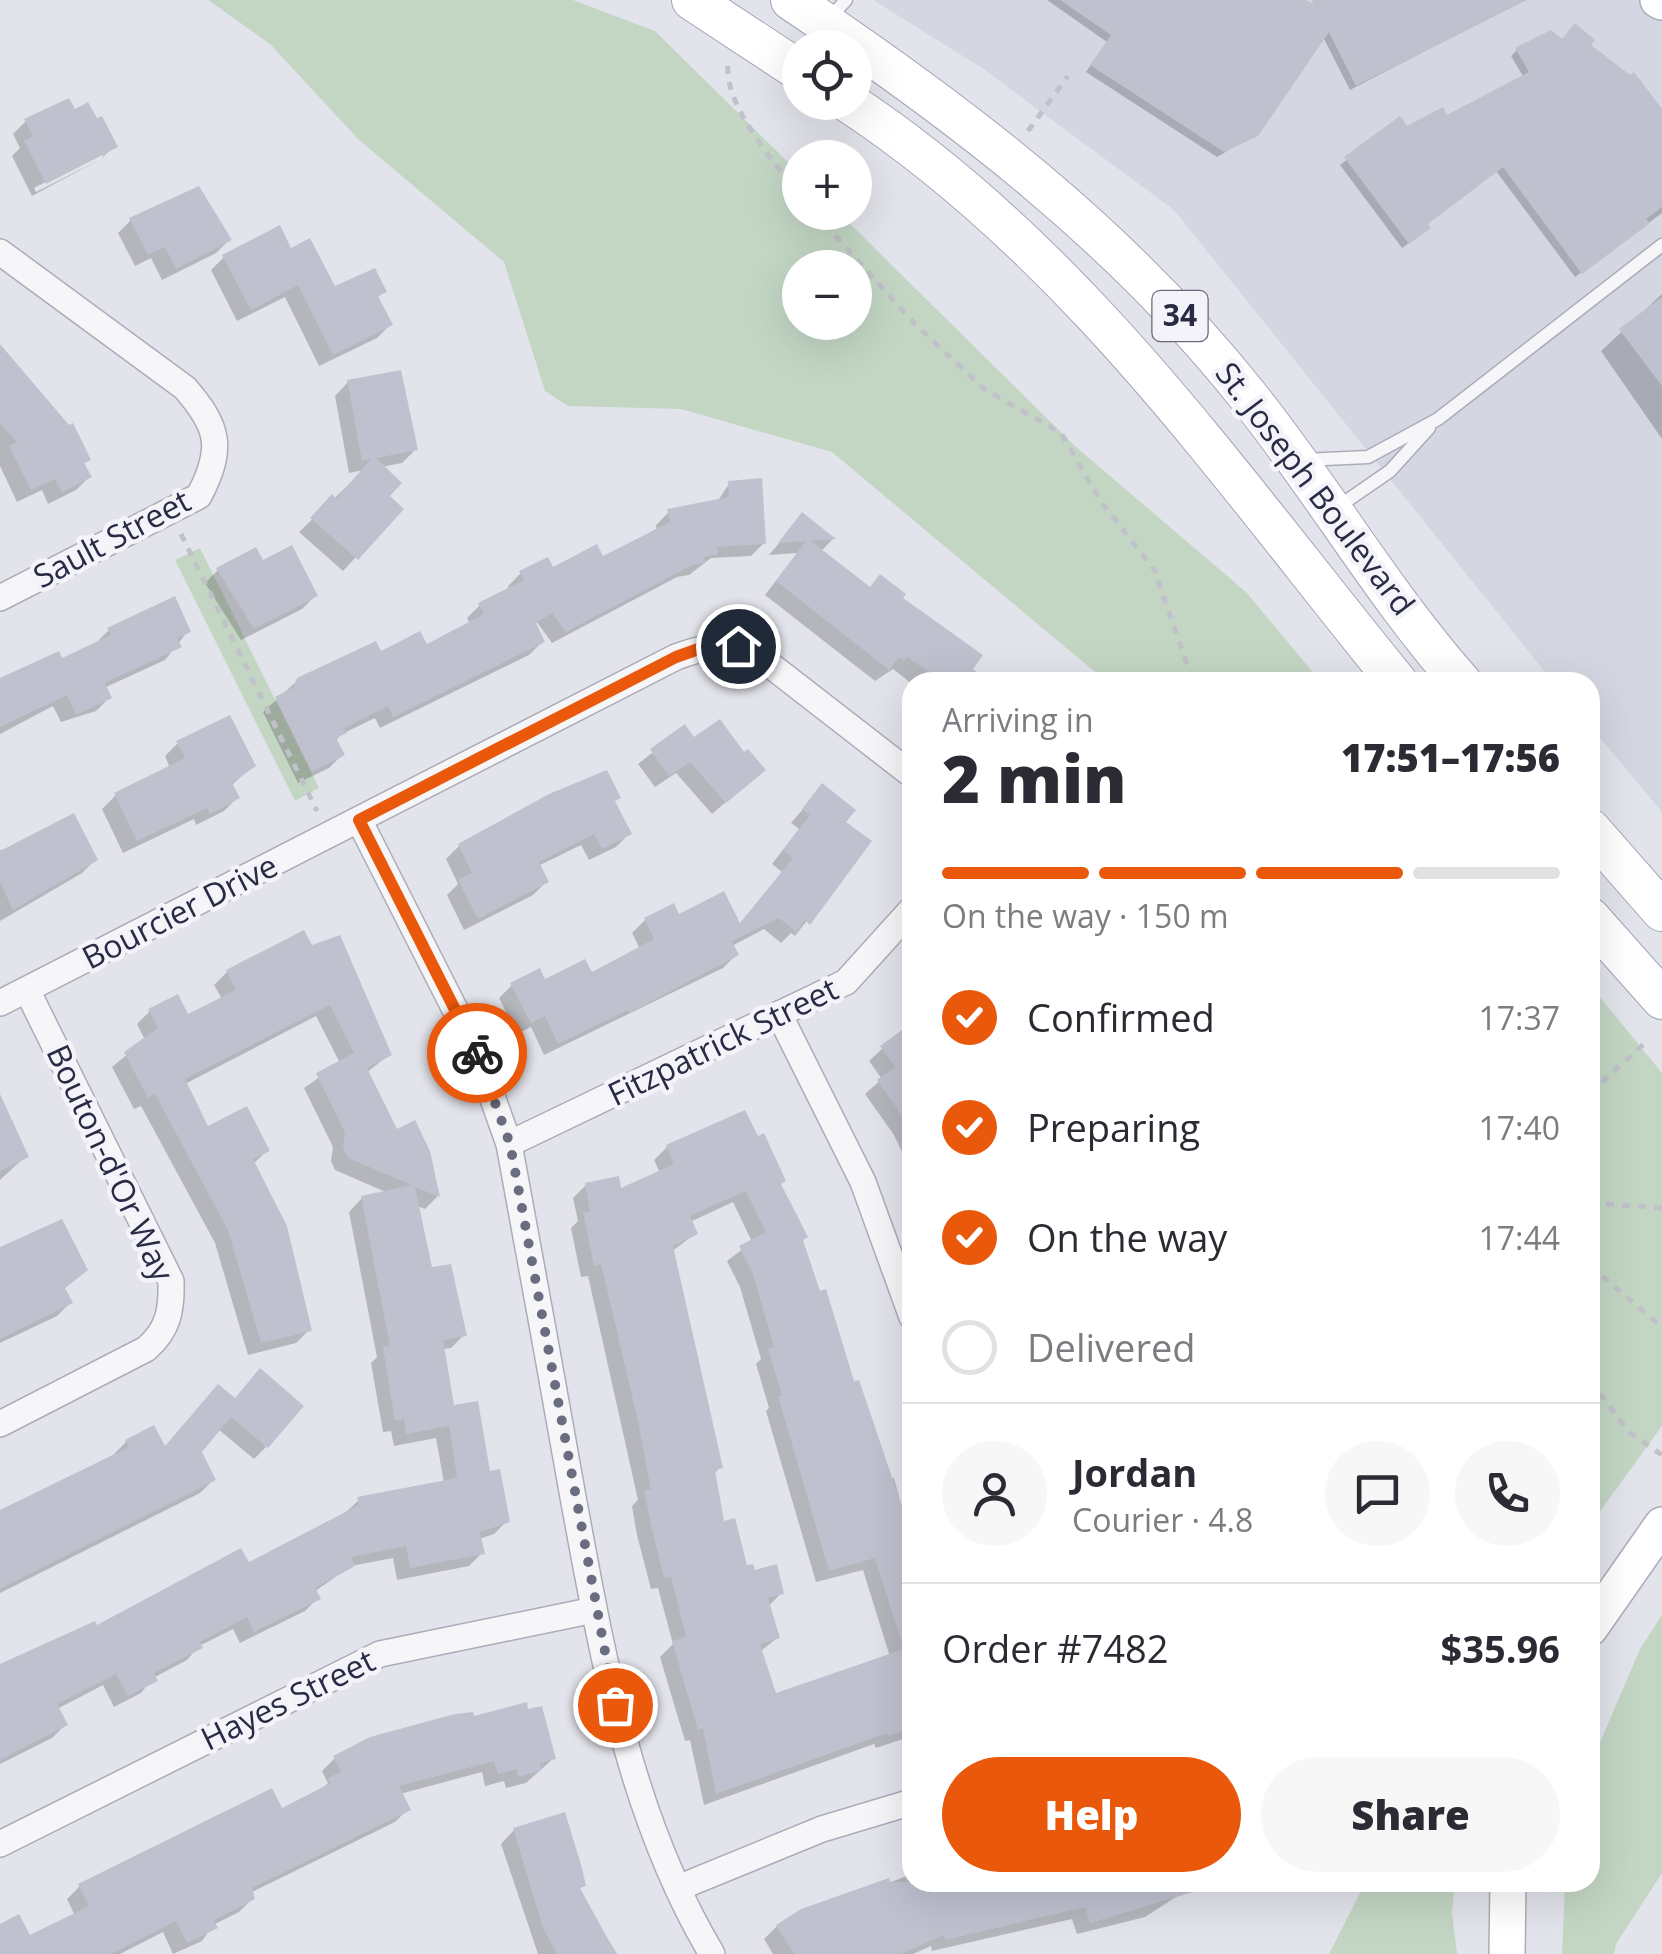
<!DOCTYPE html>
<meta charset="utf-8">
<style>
body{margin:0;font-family:"Open Sans",sans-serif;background:#f7f7f7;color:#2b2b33;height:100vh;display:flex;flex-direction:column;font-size:38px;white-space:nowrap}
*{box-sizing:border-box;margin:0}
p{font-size:32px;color:#7c7c81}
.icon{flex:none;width:55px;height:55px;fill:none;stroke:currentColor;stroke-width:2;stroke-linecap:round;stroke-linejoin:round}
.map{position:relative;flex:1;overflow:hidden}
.details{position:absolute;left:902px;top:672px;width:698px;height:1220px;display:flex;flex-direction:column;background:#fff;border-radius:30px;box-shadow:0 10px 40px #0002}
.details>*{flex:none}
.tools{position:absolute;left:782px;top:30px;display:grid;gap:20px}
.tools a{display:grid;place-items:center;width:90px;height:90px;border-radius:50%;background:#fff;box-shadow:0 10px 40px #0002;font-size:50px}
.pin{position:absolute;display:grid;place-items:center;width:85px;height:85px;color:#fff;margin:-42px;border:5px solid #fff;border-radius:50%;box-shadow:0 2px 10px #0007}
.courier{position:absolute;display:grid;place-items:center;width:100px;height:100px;margin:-50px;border:8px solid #ea580c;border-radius:50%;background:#fff;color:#222;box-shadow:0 2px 12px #0007}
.head em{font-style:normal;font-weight:800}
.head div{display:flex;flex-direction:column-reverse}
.head{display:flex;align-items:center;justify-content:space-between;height:170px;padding:0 40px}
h1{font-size:65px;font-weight:800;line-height:75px}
.bar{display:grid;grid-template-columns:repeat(4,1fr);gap:15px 10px;align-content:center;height:120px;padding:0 40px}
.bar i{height:12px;border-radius:8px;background:#e1e1e2}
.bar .on{background:#ea580c}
.bar p{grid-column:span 4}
.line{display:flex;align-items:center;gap:25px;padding:0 40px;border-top:2px solid #e1e1e2}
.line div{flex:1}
.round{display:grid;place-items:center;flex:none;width:105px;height:105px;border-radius:52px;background:#f7f7f7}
ol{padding:0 40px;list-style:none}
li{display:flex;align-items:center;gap:30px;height:110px}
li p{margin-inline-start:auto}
li .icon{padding:10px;border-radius:50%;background:#ea580c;color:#fff;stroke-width:4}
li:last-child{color:#7c7c81}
li i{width:55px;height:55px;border:5px solid #e1e1e2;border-radius:50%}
.action{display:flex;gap:20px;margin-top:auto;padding:20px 40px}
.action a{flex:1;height:115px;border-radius:60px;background:#ea580c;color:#fff;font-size:40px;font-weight:800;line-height:115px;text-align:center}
.action a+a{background:#f7f7f7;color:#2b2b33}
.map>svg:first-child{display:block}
.built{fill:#d4d6e1}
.green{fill:#c3d6c4;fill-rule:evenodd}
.shadow{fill:#0003;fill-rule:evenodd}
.building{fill:#bfc1cf;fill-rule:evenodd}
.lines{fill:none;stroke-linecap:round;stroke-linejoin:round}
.lane-casing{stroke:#abacb9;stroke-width:15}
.street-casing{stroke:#abacb9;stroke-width:28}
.secondary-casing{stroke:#abacb9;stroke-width:38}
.primary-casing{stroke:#a1a4b8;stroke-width:42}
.path{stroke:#c1c1ca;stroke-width:5;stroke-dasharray:8 8;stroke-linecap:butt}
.lane{stroke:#f6f6f9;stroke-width:12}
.street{stroke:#f6f6f9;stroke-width:25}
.secondary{stroke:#fff;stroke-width:35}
.primary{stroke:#fff;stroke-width:40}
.done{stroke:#6a6c7f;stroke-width:10;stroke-dasharray:0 18}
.route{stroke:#ea580c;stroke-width:12}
.labels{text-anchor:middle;stroke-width:9;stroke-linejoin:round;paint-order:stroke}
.shield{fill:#f3f3f9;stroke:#66677b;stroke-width:2.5}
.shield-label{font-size:30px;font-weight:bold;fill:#292b45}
.street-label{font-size:32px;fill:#292b45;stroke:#f3f3f9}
</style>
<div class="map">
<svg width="1662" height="1954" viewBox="0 0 1662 1954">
<rect width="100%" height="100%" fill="#e3e4eb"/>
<path class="built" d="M873,0H1662V812L1590,726V682H1553L1174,210L982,68Z"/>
<g class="green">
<path d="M208,0H573L655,31L800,174V212L839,213L1075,446L1246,592L1321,682H1107L832,452L681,409L568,406L545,391L504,262L359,140L270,44ZM800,268H855V322H800Z"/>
<path d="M200,548L319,788L295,801L175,560Z"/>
<path d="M1590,985L1662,1073V1426L1590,1525Z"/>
<path d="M1662,1615V1873L1616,1944L1614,1954H1562L1565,1883L1590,1882V1766L1640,1649Z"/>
<path d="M1365,1883H1455L1452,1912L1457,1954H1329Z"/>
</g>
<g class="shadow">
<path d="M1047,0H1302L1313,7L1327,0H1502L1506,9L1350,90L1323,37L1256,134L1217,157L1086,72L1107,42Z"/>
<path d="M1562,42L1662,113V213L1575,277L1496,171L1425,224L1422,233L1402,248L1340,165L1399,119L1406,129L1446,118L1524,78L1511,56L1517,50Z"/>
<path d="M74,112L114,146L101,159L32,196L12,156L20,148L13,134L26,121ZM103,152V158L36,192L34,188Z"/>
<path d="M131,220L229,240L216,253L162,280L151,258L135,266L118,233Z"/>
<path d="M290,251L334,289L384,291L376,299L390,325L377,338L319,366L285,297L237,321L211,270L224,257Z"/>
<path d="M1662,294V439L1601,351Z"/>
<path d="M0,356L88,459L83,465L89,477L76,490L48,504L42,490L17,502L0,466Z"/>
<path d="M348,382L415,450L402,463L381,467L386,496L400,509L343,571L299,532L364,470L349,473L335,396Z"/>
<path d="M729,484L764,543L751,556L711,558L689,575L677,577L552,643L534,618L542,642L529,655L380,728L375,718L342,734L335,741L342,755L329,768L298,783L263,712L298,680L380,654L426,647L470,624L467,618L480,605L509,590L508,586L521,573L602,559L657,532L656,525L669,512L717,502Z"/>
<path d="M802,516L833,539L821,551L869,589L899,599L986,682L912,684L893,669L875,681L765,595L797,553L769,555Z"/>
<path d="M262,563L315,596L302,609L241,640L205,583L218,570Z"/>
<path d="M109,630L188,631L165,660L104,688L109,698L96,711L61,722L53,706L0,734V680L61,662L96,643Z"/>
<path d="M684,728L693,740L744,756L763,770L712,814L676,773L655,787L638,764Z"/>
<path d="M178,743L253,765L231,786L237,798L224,811L196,825L194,819L123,853L102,809L115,796L170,768L165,756Z"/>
<path d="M822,787L843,822L868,842L795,936L791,933L781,943L764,929L732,946L736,955L723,968L544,1055L531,1027L517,1034L499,998L512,985L590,975L640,949L632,933L645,920L678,917L739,925L782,872L772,864L799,829L791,823Z"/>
<path d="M613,803L629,834L616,847L589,860L581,845L538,866L546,882L533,895L464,930L447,895L458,884L446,859L459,846Z"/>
<path d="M0,849L2,853L95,860L82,873L0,921Z"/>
<path d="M303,933L389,1055L366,1073L396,1132L429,1154L437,1197L425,1209L417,1206L430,1270L464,1335L451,1348L442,1349L452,1408L507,1521L494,1534L479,1539L482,1553L469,1566L397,1580L393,1558L351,1566L314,1592L318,1598L305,1611L240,1643L233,1629L199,1646L187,1660L153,1678L141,1693L114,1707L103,1685L57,1709L65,1725L52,1738L0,1764V1673L248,1565L345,1513L359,1500L444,1483L436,1438L394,1446L391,1431L383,1432L371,1363L377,1357L349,1212L362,1198L388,1193L335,1170L331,1161L333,1147L304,1088L340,1063L316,1016L185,1084L207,1129L267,1151L253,1164L309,1330L296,1343L248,1355L215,1243L141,1106L134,1109L112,1067L145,1040L137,1024L150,1011L186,1017L222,999L214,985L227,972Z"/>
<path d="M912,1021V1173L894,1135L865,1094L882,1079L869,1061Z"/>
<path d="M0,1111L26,1156L0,1180Z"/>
<path d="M667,1147L779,1185L887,1480L894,1478L912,1545V1736L876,1748L874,1744L704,1805L690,1740L685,1741L660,1657L673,1644L658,1588L651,1589L637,1535L632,1506L638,1500L588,1276L581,1277L571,1228L578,1221L573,1198L586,1185L619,1192L660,1173L654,1160ZM733,1202L752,1242L727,1261L740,1287L761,1359L756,1364L769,1408L766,1411L816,1582L863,1570L890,1657L774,1696L760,1652L777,1638L768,1607L781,1593L745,1568L722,1524L713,1475L720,1467L671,1252L695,1234L690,1222Z"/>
<path d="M0,1259L85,1270L63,1290L70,1303L57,1316L0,1343Z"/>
<path d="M218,1387L266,1447L254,1459L218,1429L199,1452L213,1480L200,1493L0,1593V1513L113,1455L126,1442L164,1449Z"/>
<path d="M335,1758H554L526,1783L506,1788L504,1781L485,1786L482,1772L400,1794L408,1809L395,1822L250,1893L252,1899L239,1912L213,1925L202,1941L173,1954L163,1932L120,1954H0V1927L29,1938L75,1916L67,1899L80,1886L281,1811L318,1793L328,1783L322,1771Z"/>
<path d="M514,1830L583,1885L578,1890L617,1954H538L501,1844Z"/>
<path d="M912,1874V1882H1199L1145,1917L1077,1934L1072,1919L932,1951L931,1946L913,1954H773L764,1939L777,1926Z"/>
</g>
<g class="building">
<path d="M1060,0H1306L1313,4L1312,0H1527L1356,86L1329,32L1258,136L1224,152L1090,65L1111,35Z"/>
<path d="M1575,23L1595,40L1591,45L1630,75L1634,72L1662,109V207L1646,219L1650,223L1582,274L1503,167L1428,224L1431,228L1409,244L1344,157L1400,116L1407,126L1443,107L1447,115L1529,72L1515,48L1551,30L1562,39Z"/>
<path d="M69,98L75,109L88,102L97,118L102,116L118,147L46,184L24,141L33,136L24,119Z"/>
<path d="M199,186L232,240L176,269L165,247L148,255L129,218Z"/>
<path d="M280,225L291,248L310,238L335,286L375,268L387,292L378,296L393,325L333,355L298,285L251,310L222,255Z"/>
<path d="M1662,297V386L1619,329Z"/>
<path d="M0,344L69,425L73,423L91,460L84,463L92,477L62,492L55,479L31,490L9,446L17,442L0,424Z"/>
<path d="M401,370L418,450L376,458L402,483L390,496L404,509L358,560L310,518L332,494L336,499L371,459L362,461L347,380Z"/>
<path d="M762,478L766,544L717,547L718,554L704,557L705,563L692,565L566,632L552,613L536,623L545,642L393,717L388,706L344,728L347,733L336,738L345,755L312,772L275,697L293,688L297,678L376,641L381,651L420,631L427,644L484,614L478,603L524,580L519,571L548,557L553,567L597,544L603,556L670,522L667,509L729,497L728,481Z"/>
<path d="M802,512L836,539L811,541L870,587L880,574L906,594L903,598L983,655L973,669L990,682H944L907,657L904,661L899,657L889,670L776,581L806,541L778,543Z"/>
<path d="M292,545L318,596L254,629L216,568L256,547L263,560Z"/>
<path d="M175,596L191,632L177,638L182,647L105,683L112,698L76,715L67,695L0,727V678L59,651L62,658L111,635L107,628Z"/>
<path d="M230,715L256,766L232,783L240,798L210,814L207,808L137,841L114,793L185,758L176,741Z"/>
<path d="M720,719L744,752L748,749L766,770L726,803L690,762L669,776L650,749L685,724L694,737Z"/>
<path d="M607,770L621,798L615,801L632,834L602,849L594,834L539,862L549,882L478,919L458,880L472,873L458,844L549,794Z"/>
<path d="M822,783L856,810L846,822L872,841L810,925L805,920L796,932L779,918L732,941L739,955L629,1013L628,1010L558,1044L545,1016L531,1023L510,983L540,968L545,979L585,959L592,972L654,939L644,918L674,903L679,914L724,891L740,923L793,858L783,850L810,815L802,809Z"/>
<path d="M74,813L98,860L13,910L0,882V851Z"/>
<path d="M304,930L312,945L340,935L392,1055L367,1068L397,1129L415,1120L430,1151L440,1197L415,1187L432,1267L451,1264L467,1336L443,1340L454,1405L478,1401L490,1471L500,1469L510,1522L480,1532L485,1554L410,1568L406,1546L351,1557L355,1566L315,1588L321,1599L254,1632L247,1617L200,1642L203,1648L154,1673L158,1681L128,1696L116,1674L57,1704L68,1725L0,1760V1664L95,1621L97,1625L241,1548L249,1562L359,1505L357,1497L457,1478L449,1426L406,1434L404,1419L395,1421L383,1347L390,1346L361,1196L412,1185L348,1158L343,1147L345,1133L316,1073L354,1053L330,1005L185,1079L208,1126L247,1106L270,1151L253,1159L287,1226L312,1331L261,1343L228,1230L155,1094L148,1098L124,1052L158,1028L148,1009L178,994L188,1014L236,990L226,970Z"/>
<path d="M912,1023V1130L877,1080L895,1067L880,1046Z"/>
<path d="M0,1094L29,1157L0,1171Z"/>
<path d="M745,1110L758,1136L764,1133L786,1181L781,1184L808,1237L803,1240L820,1291L826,1289L854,1381L859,1380L912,1536V1728L889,1736L887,1733L716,1794L703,1728L698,1730L672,1641L686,1637L671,1576L664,1578L650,1520L644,1491L651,1489L638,1421L601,1264L594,1266L583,1212L590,1211L585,1183L619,1176L621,1188L674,1164L666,1145ZM746,1191L766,1232L739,1246L753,1274L774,1347L768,1349L782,1395L778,1396L829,1571L875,1558L904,1649L776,1693L760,1644L780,1638L768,1598L784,1594L777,1564L755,1570L753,1564L747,1565L735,1518L724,1521L715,1470L723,1468L673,1246L698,1234L690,1216Z"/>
<path d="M62,1219L88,1270L65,1288L73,1303L0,1339V1247Z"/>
<path d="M260,1368L304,1406L268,1448L231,1417L202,1452L216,1480L0,1589V1510L129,1447L125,1440L154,1425L165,1446L218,1384L235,1398Z"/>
<path d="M527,1702L528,1709L542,1706L556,1759L540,1763L542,1770L519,1777L516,1769L498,1774L494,1761L399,1786L411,1810L252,1888L255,1899L214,1920L218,1928L187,1943L176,1921L111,1954H0V1924L19,1914L30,1935L89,1906L78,1884L272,1788L282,1808L331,1783L328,1778L341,1772L333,1756L370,1737L455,1714L473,1712L474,1716Z"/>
<path d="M565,1812L582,1868L586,1886L580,1888L616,1954H557L543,1928L513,1828Z"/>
<path d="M889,1878L890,1882H1202L1203,1889L1090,1923L1085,1907L945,1940L944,1935L901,1954H794L776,1925L801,1909Z"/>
</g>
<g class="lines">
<g class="lane-casing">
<g id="lane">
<path d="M827,21L846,0"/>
<path d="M1303,460L1368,457L1438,419L1662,245"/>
<path d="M1335,509L1390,471L1429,428"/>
</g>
</g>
<g class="street-casing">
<g id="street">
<path d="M0,252L185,388C219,427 224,448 199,496L0,598"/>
<path d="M359,820L476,1051L509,1144C531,1262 552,1379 573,1497C602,1653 629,1815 712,1954"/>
<path d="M0,1003L676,657C709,645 728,641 760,657L912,775"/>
<path d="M779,1014L863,1182L912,1317"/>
<path d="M509,1144L846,982L912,909"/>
<path d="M0,1424L146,1349C168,1330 172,1311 171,1281L27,990"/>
<path d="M0,1844L380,1654L594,1610"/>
<path d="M678,1888L822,1829L912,1802"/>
</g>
</g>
<g class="secondary-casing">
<g id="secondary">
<path d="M1658,0L1662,2"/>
<path d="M1590,1628L1662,1525"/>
<path d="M1507,1954L1508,1882"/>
</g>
</g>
<g class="primary-casing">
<g id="primary">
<path d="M692,0L800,71"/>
<path d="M791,0C961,114 1120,235 1248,396C1322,488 1383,594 1461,682"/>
<path d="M848,102C1076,252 1228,475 1397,682"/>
<path d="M1590,829L1662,911"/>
<path d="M1590,918L1662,999"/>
</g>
</g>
<g class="path">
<path d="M728,66C725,107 775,163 800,195"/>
<path d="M1028,131L1068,76"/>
<path d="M814,212L914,323L984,389L1061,433L1101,502L1154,569L1193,682"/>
<path d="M181,534L317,811"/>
<path d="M1590,1093L1646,1042"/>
<path d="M1590,1203L1662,1208"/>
<path d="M1590,1266L1662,1327"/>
<path d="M1590,1381L1629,1432L1662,1455"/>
</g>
<use href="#lane" class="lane"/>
<use href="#street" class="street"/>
<use href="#secondary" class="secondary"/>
<use href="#primary" class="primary"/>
</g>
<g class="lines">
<path class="done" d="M477,1053L510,1144L615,1705"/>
<path class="route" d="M477,1053L359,820L676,657L707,646H738"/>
</g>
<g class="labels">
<rect class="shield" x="1152.5" y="291" width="55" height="50" rx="8"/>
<g class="shield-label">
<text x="1180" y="326">34</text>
</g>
<g class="street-label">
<text transform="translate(1315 489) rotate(53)" y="11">St. Joseph Boulevard</text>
<text transform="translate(112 539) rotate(-28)" y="11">Sault Street</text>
<text transform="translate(180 912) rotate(-27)" y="11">Bourcier Drive</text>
<text transform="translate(723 1042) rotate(-26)" y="11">Fitzpatrick Street</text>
<text transform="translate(110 1163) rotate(65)" y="11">Bouton-d'Or Way</text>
<text transform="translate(288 1700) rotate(-26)" y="11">Hayes Street</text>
</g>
</g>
</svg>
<div class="tools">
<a><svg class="icon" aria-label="locate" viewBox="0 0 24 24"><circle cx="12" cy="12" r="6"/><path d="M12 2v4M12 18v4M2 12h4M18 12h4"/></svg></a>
<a>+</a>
<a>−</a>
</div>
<div class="pin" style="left:615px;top:1705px;background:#ea580c"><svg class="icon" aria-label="bag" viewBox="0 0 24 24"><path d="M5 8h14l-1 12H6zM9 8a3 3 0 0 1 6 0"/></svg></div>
<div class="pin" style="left:738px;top:646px;background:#1f2937"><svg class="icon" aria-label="home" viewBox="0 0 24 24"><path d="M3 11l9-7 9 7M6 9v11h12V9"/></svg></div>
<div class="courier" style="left:477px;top:1053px"><svg class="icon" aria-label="bike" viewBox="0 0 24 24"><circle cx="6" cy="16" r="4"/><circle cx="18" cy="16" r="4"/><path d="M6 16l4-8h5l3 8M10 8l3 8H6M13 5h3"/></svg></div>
<section class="details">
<div class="head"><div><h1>2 min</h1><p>Arriving in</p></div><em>17:51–17:56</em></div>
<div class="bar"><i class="on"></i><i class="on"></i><i class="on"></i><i></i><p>On the way · 150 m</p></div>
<ol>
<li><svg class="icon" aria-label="check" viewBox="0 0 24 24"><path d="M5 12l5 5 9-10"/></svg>Confirmed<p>17:37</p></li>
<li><svg class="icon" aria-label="check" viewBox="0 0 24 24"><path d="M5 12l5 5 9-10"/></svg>Preparing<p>17:40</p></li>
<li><svg class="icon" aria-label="check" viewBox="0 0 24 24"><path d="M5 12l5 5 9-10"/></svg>On the way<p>17:44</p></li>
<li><i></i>Delivered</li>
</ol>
<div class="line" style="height:180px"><a class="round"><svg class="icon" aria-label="person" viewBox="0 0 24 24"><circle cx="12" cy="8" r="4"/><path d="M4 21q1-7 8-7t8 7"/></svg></a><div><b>Jordan</b><p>Courier · 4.8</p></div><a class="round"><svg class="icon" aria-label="chat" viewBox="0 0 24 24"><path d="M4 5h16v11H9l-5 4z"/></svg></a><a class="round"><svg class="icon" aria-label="phone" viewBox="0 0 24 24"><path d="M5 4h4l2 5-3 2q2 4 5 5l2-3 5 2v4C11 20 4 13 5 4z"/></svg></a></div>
<div class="line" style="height:130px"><div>Order #7482</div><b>$35.96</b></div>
<div class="action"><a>Help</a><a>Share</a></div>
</section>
</div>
